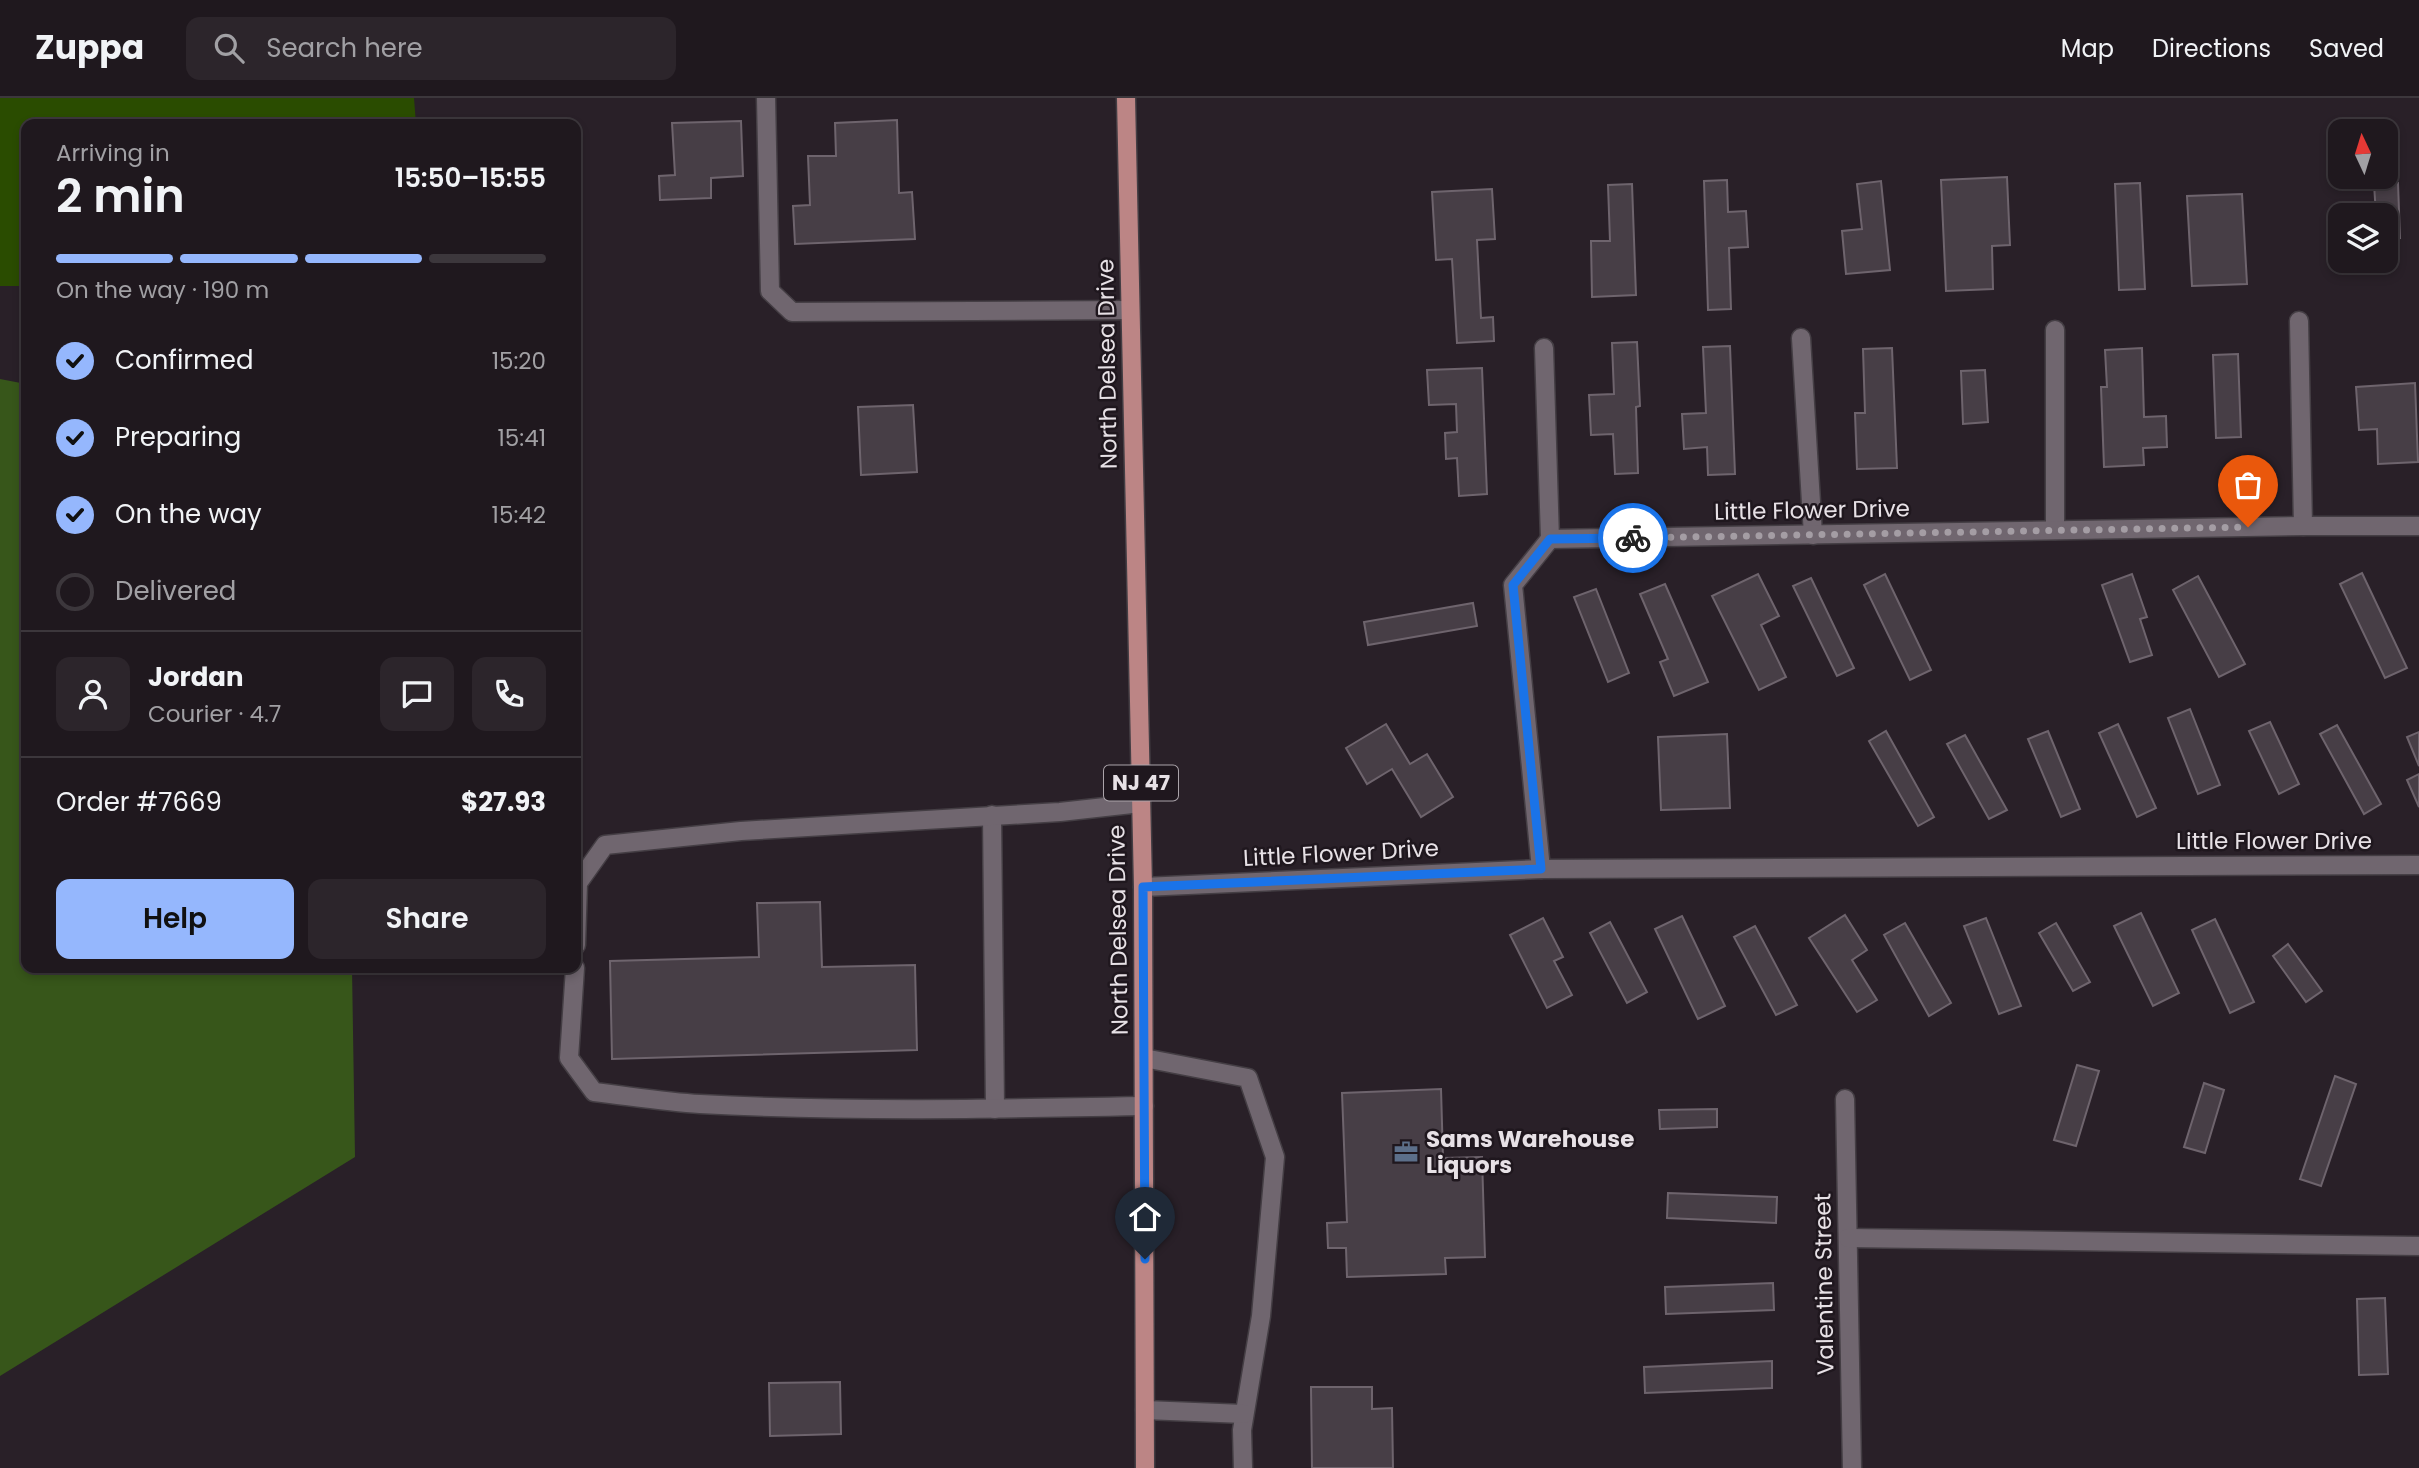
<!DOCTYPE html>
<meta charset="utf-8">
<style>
body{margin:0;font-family:Poppins,sans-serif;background:#2c252b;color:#f1f3f6;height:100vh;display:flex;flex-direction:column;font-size:26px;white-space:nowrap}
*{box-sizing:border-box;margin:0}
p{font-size:23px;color:#a1a0a4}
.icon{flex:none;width:38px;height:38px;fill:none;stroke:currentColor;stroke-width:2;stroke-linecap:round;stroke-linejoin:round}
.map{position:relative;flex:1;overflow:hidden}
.sheet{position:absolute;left:21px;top:21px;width:560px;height:854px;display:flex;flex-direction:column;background:#1f181e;border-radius:14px;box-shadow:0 4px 10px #0003,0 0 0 2px #3c373c}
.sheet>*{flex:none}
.needle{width:46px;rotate:356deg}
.buttons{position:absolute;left:2328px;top:21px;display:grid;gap:14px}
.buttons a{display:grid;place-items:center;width:70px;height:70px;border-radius:14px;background:#1f181e;box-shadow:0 4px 10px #0003,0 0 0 2px #3c373c;font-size:35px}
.pin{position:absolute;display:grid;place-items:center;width:60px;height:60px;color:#fff;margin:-72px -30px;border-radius:50% 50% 50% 0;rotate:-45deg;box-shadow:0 0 7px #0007}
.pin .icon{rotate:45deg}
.courier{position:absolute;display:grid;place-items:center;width:70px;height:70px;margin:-35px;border:5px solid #1a73e8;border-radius:50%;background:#fff;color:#222;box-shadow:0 2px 9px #0007}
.summary em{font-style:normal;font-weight:600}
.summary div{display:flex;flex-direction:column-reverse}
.summary{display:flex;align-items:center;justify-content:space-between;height:119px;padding:0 35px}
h1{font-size:46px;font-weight:600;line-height:52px}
.bar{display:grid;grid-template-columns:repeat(4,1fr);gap:10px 7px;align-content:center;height:84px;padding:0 35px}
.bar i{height:9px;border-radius:5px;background:#3c373c}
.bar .current{background:#95b7fd}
.bar p{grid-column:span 4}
.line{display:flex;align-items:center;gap:18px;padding:0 35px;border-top:2px solid #3c373c}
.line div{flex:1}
.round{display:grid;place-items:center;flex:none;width:74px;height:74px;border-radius:14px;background:#2c252b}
ol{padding:0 35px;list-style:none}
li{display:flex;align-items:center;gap:21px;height:77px}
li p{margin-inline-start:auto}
li .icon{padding:7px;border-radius:50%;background:#95b7fd;color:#111;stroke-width:4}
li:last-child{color:#a1a0a4}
li i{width:38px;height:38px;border:4px solid #3c373c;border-radius:50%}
.button{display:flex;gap:14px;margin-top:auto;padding:14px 35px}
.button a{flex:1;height:80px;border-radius:14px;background:#95b7fd;color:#111;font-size:28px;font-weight:600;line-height:80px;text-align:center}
.button a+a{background:#2c252b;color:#f1f3f6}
header{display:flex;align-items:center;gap:42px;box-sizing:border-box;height:98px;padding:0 35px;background:#1f181e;border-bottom:2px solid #3c373c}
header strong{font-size:33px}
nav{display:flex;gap:38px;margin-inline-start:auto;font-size:24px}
.search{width:490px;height:63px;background:#2c252b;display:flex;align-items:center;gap:18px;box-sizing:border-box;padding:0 24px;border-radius:14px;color:#a1a0a4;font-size:26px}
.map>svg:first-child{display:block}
.green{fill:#2a4c00}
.forest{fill:#37561a}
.building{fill:#473e46;stroke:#6e646d;stroke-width:2}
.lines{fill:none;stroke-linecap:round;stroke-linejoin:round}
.lane-casing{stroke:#443e44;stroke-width:21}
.primary-casing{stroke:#443e44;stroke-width:21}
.lane{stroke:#70666f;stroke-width:18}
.primary{stroke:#bc8585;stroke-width:18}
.done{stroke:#a49da4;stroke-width:7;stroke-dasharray:0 12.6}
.route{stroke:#1a73e8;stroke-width:9}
.labels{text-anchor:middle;stroke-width:5;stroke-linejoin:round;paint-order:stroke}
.shield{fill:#1f171e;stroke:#aba4aa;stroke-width:2}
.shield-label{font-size:21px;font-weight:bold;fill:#e7e1e6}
.street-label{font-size:23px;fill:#e7e1e6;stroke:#1f171e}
.poi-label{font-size:23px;font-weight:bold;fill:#e7e1e6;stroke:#1f171e;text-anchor:start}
</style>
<header>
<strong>Zuppa</strong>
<div class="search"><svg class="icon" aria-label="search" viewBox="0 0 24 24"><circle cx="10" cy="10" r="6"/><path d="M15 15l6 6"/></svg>Search here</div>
<nav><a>Map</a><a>Directions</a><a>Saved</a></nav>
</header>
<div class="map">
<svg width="2419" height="1370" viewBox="0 0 2419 1370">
<rect width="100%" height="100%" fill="#292028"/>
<path class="green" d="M0,0H414L416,26H26V188H0Z"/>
<path class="forest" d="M0,281L26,286V870H352L355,1059L0,1278Z"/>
<g class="building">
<path d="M897,22L899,95L912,94L915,141L795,146L793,108L810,107L808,58H836L835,25Z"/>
<path d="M741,23L743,78L711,80V100L660,102L659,78L675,77L672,25Z"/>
<path d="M2007,79L2010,147L1992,148L1993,191L1946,193L1941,82Z"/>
<path d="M1727,82L1728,114L1746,113L1748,149L1729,150L1731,211L1708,212L1704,83Z"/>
<path d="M1881,83L1890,172L1846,176L1842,133L1862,131L1857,86Z"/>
<path d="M2140,85L2145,191L2119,192L2115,86Z"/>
<path d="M2398,85L2400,140L2385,141V117H2376L2374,86Z"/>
<path d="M1632,86L1636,197L1592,199L1591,143H1610L1608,87Z"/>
<path d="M1492,91L1495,141L1477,142L1481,220L1493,219L1494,243L1457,245L1452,161L1436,162L1432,94Z"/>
<path d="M2242,96L2247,186L2192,188L2187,98Z"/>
<path d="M1637,244L1640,308L1636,309L1638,375L1615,376L1613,336L1591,337L1589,297L1614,296L1612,245Z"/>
<path d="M1730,248L1735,376L1708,377L1707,349L1684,351L1682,316L1706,315L1703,249Z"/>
<path d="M1892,250L1897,370L1857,371L1855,315H1865L1863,251Z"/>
<path d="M2142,250L2144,319L2166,318L2167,349L2143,350L2144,367L2104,369L2101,289H2107L2105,252Z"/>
<path d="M2238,256L2241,339L2216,340L2213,257Z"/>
<path d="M1482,270L1487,396L1459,398L1457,360L1446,361L1445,335L1457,334L1456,306L1429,307L1427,272Z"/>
<path d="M1985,272L1988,324L1963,326L1961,273Z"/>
<path d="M2415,285L2418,364L2378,366L2377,331L2359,332L2356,289Z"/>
<path d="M913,307L917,374L861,377L858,309Z"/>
<path d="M2362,475L2407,570L2385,580L2340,486Z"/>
<path d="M1758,476L1779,518L1761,527L1786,579L1759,592L1712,498Z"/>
<path d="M1885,476L1931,572L1910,582L1864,487Z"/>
<path d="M2132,476L2147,519L2140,521L2152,557L2130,564L2102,487Z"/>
<path d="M2198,478L2245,566L2219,579L2173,492Z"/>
<path d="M1811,480L1854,570L1837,578L1793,488Z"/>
<path d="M1665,486L1708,584L1674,598L1660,564L1668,561L1640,496Z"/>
<path d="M1596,491L1629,575L1608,584L1574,499Z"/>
<path d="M1473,505L1477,528L1368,547L1364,524Z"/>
<path d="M2190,611L2220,687L2198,696L2168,620Z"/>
<path d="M2270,624L2299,686L2279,696L2249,633Z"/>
<path d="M1386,626L1410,666L1427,656L1453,699L1421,719L1392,671L1367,686L1346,650Z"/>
<path d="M2118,626L2156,710L2137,719L2099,635Z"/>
<path d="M2337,627L2381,706L2364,716L2320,636Z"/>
<path d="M1886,633L1934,719L1918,728L1869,643Z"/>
<path d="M2048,633L2080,711L2061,719L2028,641Z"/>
<path d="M2419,634V668L2407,639Z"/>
<path d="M1727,636L1730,710L1661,712L1658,639Z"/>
<path d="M1965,637L2007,712L1989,721L1947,646Z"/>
<path d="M2419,676V709L2407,682Z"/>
<path d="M820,804L822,869L915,867L917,952L612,961L610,863L759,859L757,805Z"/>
<path d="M2141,815L2179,895L2153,908L2114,828Z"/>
<path d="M1845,817L1867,852L1852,862L1877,902L1857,914L1809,840Z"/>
<path d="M1682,818L1725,908L1698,921L1655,831Z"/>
<path d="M1543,820L1563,859L1554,863L1572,897L1547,910L1510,837Z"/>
<path d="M1986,820L2021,908L1999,916L1964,828Z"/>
<path d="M2215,821L2254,904L2230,915L2192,832Z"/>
<path d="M1610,824L1647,894L1627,905L1590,835Z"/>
<path d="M1905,825L1951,905L1929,918L1884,837Z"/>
<path d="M2056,825L2090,884L2073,893L2039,835Z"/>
<path d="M1755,828L1797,907L1776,917L1734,839Z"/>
<path d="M2288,846L2322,893L2306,904L2273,858Z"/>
<path d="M2077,967L2099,973L2076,1048L2054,1042Z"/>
<path d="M2335,978L2356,986L2321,1088L2300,1081Z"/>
<path d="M2204,985L2224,992L2205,1055L2184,1049Z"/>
<path d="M1441,991L1443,1060L1482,1059L1485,1159L1445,1160L1446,1176L1347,1179L1346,1150H1328L1327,1125L1347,1124L1342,995Z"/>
<path d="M1717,1011V1029L1660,1031L1659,1012Z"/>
<path d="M1668,1095L1777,1099L1776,1125L1667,1120Z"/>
<path d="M1773,1185L1774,1212L1666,1216L1665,1189Z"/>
<path d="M2385,1200L2388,1276L2359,1277L2357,1201Z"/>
<path d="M1772,1263V1290L1645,1295L1644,1269Z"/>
<path d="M840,1284L841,1336L770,1338L769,1285Z"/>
<path d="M1311,1289H1372V1311L1392,1310L1393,1370H1312Z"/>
</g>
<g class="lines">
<g class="lane-casing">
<g id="lane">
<path d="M766,0L770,193L792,214L1130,212"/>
<path d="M2299,223L2303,428"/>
<path d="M2055,232V432"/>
<path d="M1801,240L1813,437"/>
<path d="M1544,250L1550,441"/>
<path d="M992,717L995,1011"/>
<path d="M1541,771L1513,487L1550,441L2303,428H2419"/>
<path d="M1143,789L1541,771L2419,767"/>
<path d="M576,847L578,785L605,747L741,733L1060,714L1141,705"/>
<path d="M575,870L569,960L594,994C629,998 665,1004 700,1006C848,1014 996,1011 1144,1008"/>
<path d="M1144,960L1248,980L1275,1059L1261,1218L1242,1332L1243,1370"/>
<path d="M1845,1001L1852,1370"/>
<path d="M1848,1140L2419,1148"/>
<path d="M1145,1312L1244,1316"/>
</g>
</g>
<g class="primary-casing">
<path id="primary" d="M1126,0L1143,789L1145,1370"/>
</g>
<use href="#lane" class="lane"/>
<use href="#primary" class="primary"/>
</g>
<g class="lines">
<path class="done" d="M1633,440L2248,429"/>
<path class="route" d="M1145,1161L1143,789L1541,771L1513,487L1550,441L1633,440"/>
</g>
<defs>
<g id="office-bare" transform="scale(1.89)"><path d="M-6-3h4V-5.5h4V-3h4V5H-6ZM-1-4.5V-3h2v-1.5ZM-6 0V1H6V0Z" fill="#5c6f8a" stroke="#1f171e" stroke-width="2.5" paint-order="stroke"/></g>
</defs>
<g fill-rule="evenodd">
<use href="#office-bare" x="1406" y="1054"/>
</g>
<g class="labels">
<rect class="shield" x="1104" y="667.5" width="74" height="35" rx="5"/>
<g class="shield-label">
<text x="1141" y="692">NJ 47</text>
</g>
<g class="street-label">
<text transform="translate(1107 266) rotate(-91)" y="8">North Delsea Drive</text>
<text transform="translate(1812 412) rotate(-1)" y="8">Little Flower Drive</text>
<text x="2274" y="751">Little Flower Drive</text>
<text transform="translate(1341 755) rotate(-3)" y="8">Little Flower Drive</text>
<text transform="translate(1118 832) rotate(-91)" y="8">North Delsea Drive</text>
<text transform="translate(1824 1186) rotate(-91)" y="8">Valentine Street</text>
</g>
<g class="poi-label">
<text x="1426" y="1049">Sams Warehouse<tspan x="1426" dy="26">Liquors</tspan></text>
</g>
</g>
</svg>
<div class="buttons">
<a><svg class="needle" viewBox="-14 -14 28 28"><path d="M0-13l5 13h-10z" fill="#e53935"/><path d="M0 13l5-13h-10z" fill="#a1a0a4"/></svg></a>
<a><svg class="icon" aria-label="layers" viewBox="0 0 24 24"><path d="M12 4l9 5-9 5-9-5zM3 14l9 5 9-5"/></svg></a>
</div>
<div class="pin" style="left:2248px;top:429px;background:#ea580c"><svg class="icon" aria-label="bag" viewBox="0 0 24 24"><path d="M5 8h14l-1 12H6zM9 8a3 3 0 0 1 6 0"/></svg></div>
<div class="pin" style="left:1145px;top:1161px;background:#1f2937"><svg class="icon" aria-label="home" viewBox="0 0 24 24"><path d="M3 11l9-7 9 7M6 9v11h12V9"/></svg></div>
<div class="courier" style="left:1633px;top:440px"><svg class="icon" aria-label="bike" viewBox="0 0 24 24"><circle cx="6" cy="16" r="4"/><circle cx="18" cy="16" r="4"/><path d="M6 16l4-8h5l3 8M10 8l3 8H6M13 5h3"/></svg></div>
<section class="sheet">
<div class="summary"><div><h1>2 min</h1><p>Arriving in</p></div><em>15:50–15:55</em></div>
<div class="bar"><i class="current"></i><i class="current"></i><i class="current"></i><i></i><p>On the way · 190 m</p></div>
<ol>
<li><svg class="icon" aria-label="check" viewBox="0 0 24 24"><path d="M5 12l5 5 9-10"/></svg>Confirmed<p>15:20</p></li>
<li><svg class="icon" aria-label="check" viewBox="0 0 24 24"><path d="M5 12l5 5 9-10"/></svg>Preparing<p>15:41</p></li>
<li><svg class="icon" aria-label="check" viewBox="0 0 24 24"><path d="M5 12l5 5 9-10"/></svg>On the way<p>15:42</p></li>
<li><i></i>Delivered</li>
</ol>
<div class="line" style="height:126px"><a class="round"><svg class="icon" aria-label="person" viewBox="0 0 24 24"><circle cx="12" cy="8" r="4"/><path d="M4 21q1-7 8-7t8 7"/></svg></a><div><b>Jordan</b><p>Courier · 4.7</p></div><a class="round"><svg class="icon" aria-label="chat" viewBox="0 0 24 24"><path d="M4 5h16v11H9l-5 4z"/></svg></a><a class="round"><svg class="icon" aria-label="phone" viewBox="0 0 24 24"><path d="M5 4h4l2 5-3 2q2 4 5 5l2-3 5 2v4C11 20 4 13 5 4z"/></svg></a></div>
<div class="line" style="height:91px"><div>Order #7669</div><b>$27.93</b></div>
<div class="button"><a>Help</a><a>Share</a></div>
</section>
</div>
